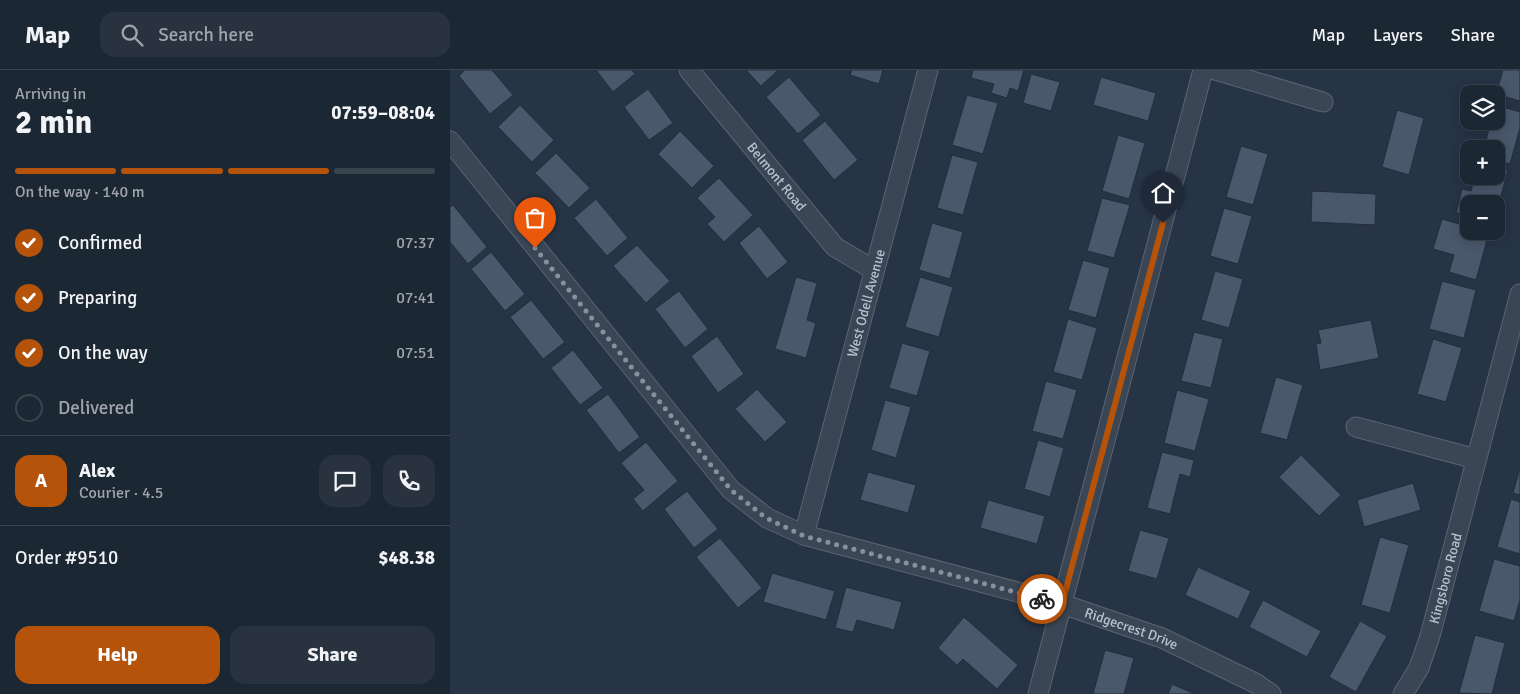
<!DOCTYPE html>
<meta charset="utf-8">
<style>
body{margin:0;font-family:Signika,sans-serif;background:#293340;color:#f1f3f6;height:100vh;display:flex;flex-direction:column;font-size:19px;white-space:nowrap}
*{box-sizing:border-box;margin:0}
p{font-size:16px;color:#a0a5ac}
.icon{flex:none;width:28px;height:28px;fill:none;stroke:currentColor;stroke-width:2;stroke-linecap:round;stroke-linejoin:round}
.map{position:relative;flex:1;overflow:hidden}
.side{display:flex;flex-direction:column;background:#1c2734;width:450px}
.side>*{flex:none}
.fabs{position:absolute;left:1010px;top:15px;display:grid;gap:10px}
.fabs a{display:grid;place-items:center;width:45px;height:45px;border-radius:10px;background:#1c2734;box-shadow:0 2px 12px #0003,0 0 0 1px #3a444f;font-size:25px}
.pin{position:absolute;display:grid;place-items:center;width:42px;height:42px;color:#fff;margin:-51px -21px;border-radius:50% 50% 50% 0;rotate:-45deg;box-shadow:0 0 5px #0007}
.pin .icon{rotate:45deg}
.courier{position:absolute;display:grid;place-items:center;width:50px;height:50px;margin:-25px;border:4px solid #b45309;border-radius:50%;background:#fff;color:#222;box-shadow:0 1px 6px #0007}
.summary em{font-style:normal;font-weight:700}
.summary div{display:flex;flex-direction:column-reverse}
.summary{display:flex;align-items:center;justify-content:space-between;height:85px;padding:0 15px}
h1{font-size:32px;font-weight:700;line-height:38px}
.bar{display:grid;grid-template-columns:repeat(4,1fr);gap:8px 5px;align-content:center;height:60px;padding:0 15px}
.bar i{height:6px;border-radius:4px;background:#3a444f}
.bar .active{background:#b45309}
.bar p{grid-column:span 4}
.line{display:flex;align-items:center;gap:12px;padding:0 15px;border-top:1px solid #3a444f}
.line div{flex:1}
.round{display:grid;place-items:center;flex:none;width:52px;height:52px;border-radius:15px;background:#293340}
ol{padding:0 15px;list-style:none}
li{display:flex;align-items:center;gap:15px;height:55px}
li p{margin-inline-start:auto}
li .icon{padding:5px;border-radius:50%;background:#b45309;color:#fff;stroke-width:4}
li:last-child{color:#a0a5ac}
li i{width:28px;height:28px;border:2px solid #3a444f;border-radius:50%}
.button{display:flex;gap:10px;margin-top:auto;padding:10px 15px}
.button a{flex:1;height:58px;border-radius:15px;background:#b45309;color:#fff;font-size:20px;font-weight:700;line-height:58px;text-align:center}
.button a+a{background:#293340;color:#f1f3f6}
header{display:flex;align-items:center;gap:30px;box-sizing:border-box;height:70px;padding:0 25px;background:#1c2734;border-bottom:1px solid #3a444f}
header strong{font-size:24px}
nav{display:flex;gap:28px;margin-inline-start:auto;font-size:18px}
.search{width:350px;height:45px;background:#293340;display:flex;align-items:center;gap:12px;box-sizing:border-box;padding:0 18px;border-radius:15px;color:#a0a5ac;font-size:19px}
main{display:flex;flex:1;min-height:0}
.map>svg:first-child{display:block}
.building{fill:#4a586c;stroke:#222d3d}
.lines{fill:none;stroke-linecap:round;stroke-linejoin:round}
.street-casing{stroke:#5a6472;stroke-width:21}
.street{stroke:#3b4655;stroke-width:19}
.done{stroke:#86909e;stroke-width:5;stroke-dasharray:0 9}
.route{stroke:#b45309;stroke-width:6}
.labels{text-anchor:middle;stroke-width:4.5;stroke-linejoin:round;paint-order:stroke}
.street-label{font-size:14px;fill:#b9c1ce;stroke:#202b3b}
</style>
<header>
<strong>Map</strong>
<div class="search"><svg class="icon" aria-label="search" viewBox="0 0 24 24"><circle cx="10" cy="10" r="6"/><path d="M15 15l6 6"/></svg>Search here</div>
<nav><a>Map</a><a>Layers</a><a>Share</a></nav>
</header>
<main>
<section class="side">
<div class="summary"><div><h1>2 min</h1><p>Arriving in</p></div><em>07:59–08:04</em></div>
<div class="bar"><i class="active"></i><i class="active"></i><i class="active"></i><i></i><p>On the way · 140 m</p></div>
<ol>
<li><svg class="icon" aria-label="check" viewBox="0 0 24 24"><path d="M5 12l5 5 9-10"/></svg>Confirmed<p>07:37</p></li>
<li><svg class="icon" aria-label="check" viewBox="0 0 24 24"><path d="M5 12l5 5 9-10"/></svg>Preparing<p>07:41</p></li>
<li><svg class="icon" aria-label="check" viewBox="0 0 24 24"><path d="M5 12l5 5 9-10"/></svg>On the way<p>07:51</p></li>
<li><i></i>Delivered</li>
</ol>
<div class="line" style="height:90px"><b class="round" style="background:#b45309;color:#fff">A</b><div><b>Alex</b><p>Courier · 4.5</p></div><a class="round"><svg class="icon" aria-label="chat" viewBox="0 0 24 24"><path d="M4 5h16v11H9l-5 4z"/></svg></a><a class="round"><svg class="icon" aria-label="phone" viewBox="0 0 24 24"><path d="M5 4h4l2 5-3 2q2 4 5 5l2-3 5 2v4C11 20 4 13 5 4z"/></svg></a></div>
<div class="line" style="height:65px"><div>Order #9510</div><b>$48.38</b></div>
<div class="button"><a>Help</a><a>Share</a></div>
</section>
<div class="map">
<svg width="1070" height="624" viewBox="0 0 1070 624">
<rect width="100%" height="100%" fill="#263446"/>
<g class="building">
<path d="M15,0H42L63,25L40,44L9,6Z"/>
<path d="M146,0H182L185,4L163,22Z"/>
<path d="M296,0H328L311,16Z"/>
<path d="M402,0H433L429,14L400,5Z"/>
<path d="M523,0H574L568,21L560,18L557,28L541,23L544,14L521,8Z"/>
<path d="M1053,0H1070V31L1046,24Z"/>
<path d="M581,4L610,12L601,41L573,33Z"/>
<path d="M339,7L371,45L348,64L316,27Z"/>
<path d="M651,7L706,23L698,51L643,35Z"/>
<path d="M198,19L223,53L199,70L174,37Z"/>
<path d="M517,25L548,33L533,84L502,75Z"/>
<path d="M70,35L104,70L82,92L48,57Z"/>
<path d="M1046,35L1070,42V58L1060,94L1046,90V79H1034L1041,51H1046Z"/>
<path d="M947,40L974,48L959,105L932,97Z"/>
<path d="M375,51L408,90L384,110L352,70Z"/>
<path d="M230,61L264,96L242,118L208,84Z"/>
<path d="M668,65L695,73L679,129L652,121Z"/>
<path d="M791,76L818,84L803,135L776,127Z"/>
<path d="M106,83L140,118L119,138L85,103Z"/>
<path d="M502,85L528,92L513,145L487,138Z"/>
<path d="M1046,98L1058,101L1046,142V134H1019V146L1006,143L1012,119L1021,121L1025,106H1046Z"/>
<path d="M269,108L303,145L274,172L257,154L265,147L247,128Z"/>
<path d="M862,121L926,124L925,155L861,152Z"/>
<path d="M652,128L680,135L664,188L637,181Z"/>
<path d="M146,129L178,168L157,186L124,148Z"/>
<path d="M3,135L37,177L18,194L0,172V137Z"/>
<path d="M774,138L802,146L788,194L760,186Z"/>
<path d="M992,149L1019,157V161L1039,163L1026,210L999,202L1004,185L983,179Z"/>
<path d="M482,153L513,162L500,209L469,200Z"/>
<path d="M309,156L338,192L317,209L289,173Z"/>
<path d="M187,175L220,211L196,233L163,196Z"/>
<path d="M41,182L75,224L55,241L21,199Z"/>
<path d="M633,190L660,198L646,248L618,240Z"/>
<path d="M765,201L793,209L779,258L751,250Z"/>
<path d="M346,207L367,213L357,250L366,253L356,288L325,279Z"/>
<path d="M470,207L503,217L489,267L455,257Z"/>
<path d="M992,211L1026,220L1014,268L979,259Z"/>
<path d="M229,221L258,259L235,278L205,239Z"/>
<path d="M81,230L115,272L93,289L60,247Z"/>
<path d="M618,249L647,258L632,310L603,302Z"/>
<path d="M921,250L929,288L870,300L866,274L871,273L868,260Z"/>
<path d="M744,262L773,269L761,318L731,311Z"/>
<path d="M267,266L294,304L268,323L241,286Z"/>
<path d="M983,269L1012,278L996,332L967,324Z"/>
<path d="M452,273L480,281L467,326L439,318Z"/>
<path d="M123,280L153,318L130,335L101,298Z"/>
<path d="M826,307L853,315L837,370L810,363Z"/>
<path d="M596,311L627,320L613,369L582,361Z"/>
<path d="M307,319L337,352L315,372L285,339Z"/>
<path d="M727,320L759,329L745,381L714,373Z"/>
<path d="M158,324L190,367L169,383L136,340Z"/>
<path d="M435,330L461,337L446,388L421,380Z"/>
<path d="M588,370L614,378L600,427L574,419Z"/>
<path d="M196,372L228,411L193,441L183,429L194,420L171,393Z"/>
<path d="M712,382L744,390L740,407L730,404L720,444L697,438Z"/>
<path d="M851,385L891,425L869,446L829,407Z"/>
<path d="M1070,398V425L1063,423Z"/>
<path d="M418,402L466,415L458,443L410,430Z"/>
<path d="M963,413L971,440L914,457L907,430Z"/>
<path d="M237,421L268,459L244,478L214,439Z"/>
<path d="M1061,429L1070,432V484L1047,477Z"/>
<path d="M538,430L595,446L587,474L530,458Z"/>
<path d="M690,460L719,468L707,509L678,501Z"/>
<path d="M930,467L959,475L940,543L911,535Z"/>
<path d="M270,468L312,518L288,538L246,487Z"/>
<path d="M1044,489L1070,496V530L1064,551L1029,541Z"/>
<path d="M748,497L801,521L788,549L735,525Z"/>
<path d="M322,503L385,521L376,550L313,532Z"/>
<path d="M396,517L452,532L444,560L407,550L403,562L385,558Z"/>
<path d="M813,530L871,561L857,587L799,557Z"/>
<path d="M514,547L568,595L547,619L513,589L507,595L488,578Z"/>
<path d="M910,551L937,566L906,622L879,607Z"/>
<path d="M1025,565L1055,573L1042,624L1009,623Z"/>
<path d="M655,580L684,588L674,624H643Z"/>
<path d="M722,614L745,624H718Z"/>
</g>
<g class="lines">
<g class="street-casing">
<g id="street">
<path id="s1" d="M239,0L385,177L424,200"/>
<path d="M765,0L873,32"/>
<path id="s2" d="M0,71L281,420L317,448L354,465L612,534L712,568L805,613L821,624"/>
<path d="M906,357L1026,389"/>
<path id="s3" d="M354,465L478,0"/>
<path d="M588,624L753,0"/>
<path id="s4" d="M953,624L969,598L980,566L1070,224"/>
</g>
</g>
<use href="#street" class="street"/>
</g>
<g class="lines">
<path class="done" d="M85,178L281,420L316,448L354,466L592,529"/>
<path class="route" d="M592,529L612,534L713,153"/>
</g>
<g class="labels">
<g class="street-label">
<text dy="5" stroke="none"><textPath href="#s1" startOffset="138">Belmont Road</textPath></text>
<text dy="5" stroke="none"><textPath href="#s3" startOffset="240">West Odell Avenue</textPath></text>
<text dy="5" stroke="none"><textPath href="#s4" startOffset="124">Kingsboro Road</textPath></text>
<text dy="5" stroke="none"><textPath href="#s2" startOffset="875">Ridgecrest Drive</textPath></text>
</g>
</g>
</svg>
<div class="fabs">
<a><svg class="icon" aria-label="layers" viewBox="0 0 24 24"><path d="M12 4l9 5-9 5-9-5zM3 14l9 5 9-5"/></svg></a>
<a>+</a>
<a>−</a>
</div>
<div class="pin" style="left:85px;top:178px;background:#ea580c"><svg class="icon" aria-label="bag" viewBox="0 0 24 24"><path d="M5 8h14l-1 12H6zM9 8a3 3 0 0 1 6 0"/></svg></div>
<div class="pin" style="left:713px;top:153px;background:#1f2937"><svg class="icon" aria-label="home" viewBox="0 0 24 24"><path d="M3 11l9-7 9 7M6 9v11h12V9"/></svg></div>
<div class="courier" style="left:592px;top:529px"><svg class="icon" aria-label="bike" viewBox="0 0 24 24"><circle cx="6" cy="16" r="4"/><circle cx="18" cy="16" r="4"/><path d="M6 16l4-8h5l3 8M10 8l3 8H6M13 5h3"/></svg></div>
</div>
</main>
